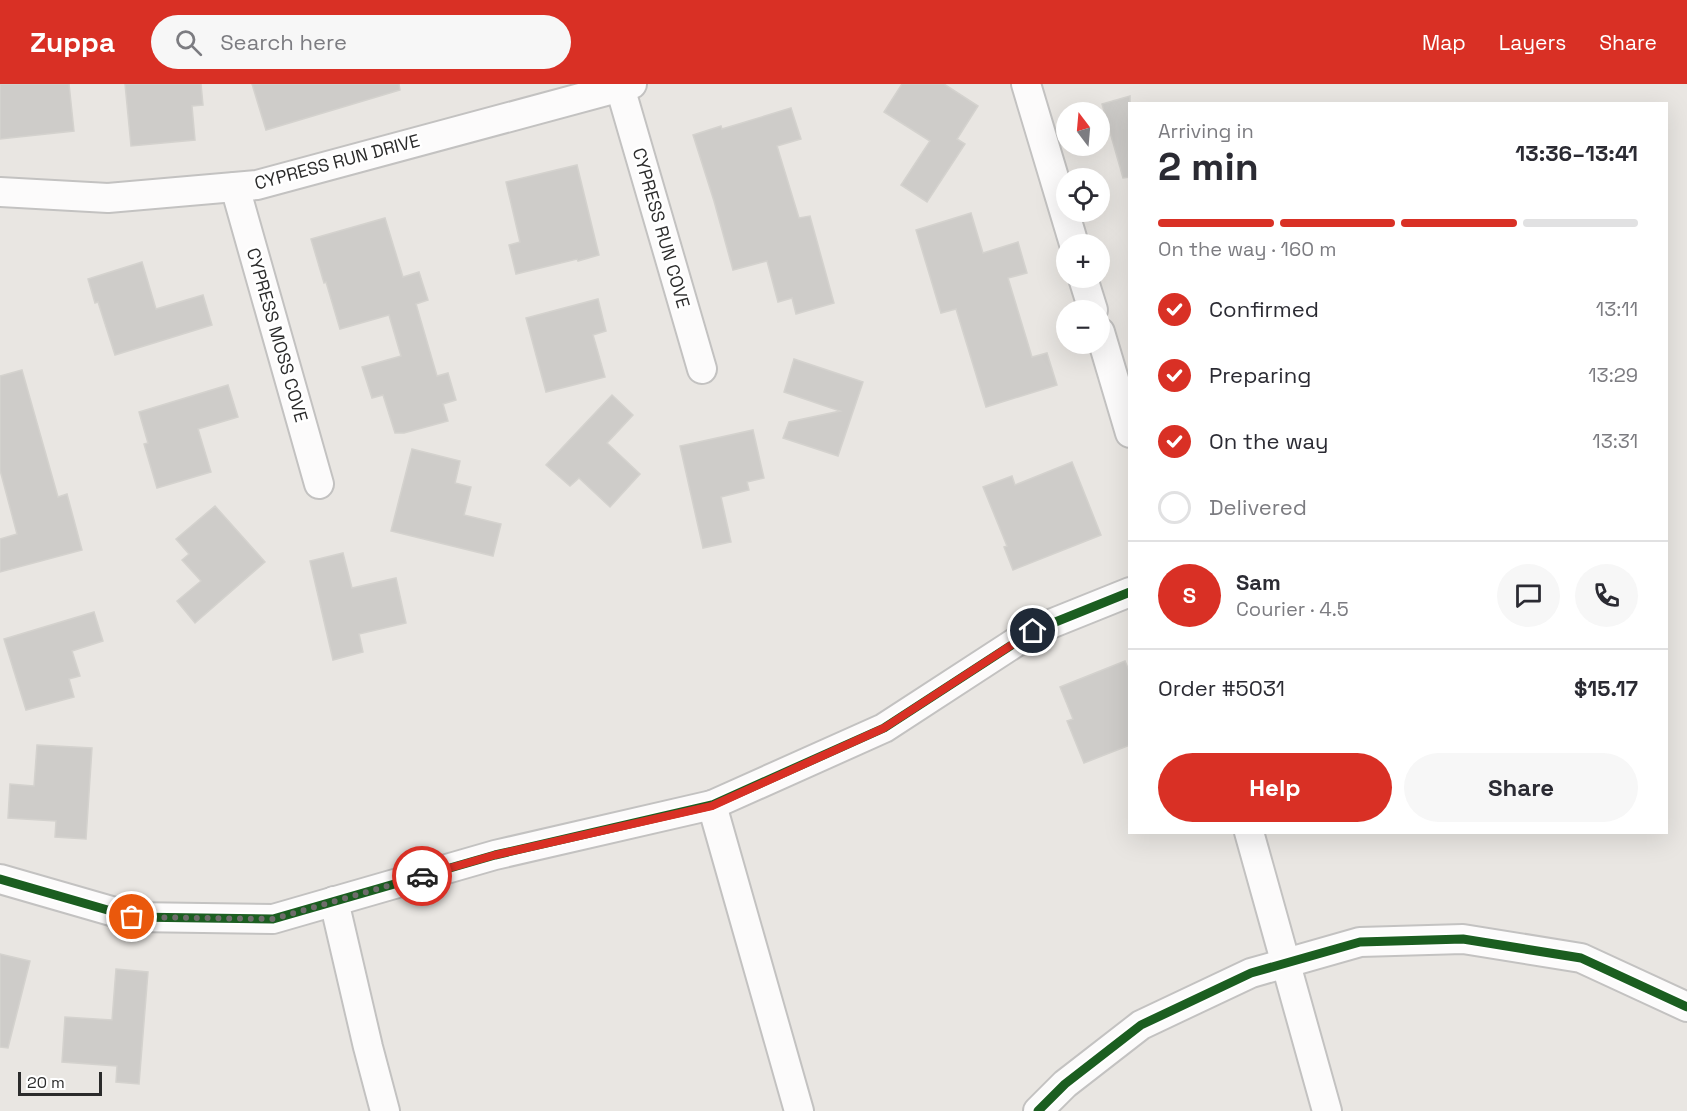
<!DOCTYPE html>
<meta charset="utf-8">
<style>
body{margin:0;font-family:"Space Grotesk",sans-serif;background:#f7f7f7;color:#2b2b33;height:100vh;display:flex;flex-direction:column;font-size:22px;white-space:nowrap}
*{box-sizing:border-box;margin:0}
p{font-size:20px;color:#7c7c81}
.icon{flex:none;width:33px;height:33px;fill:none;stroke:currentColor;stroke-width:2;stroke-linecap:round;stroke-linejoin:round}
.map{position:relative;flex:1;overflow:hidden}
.panel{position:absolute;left:1128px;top:18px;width:540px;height:732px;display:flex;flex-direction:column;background:#fff;border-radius:0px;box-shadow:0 6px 24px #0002}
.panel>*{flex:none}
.needle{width:39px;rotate:344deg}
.tools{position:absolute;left:1056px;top:18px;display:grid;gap:12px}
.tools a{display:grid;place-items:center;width:54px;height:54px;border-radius:50%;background:#fff;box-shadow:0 6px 24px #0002;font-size:30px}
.scale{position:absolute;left:18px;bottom:15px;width:84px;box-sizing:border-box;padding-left:6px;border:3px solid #2b2b2b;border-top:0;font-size:16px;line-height:21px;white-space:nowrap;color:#2b2b2b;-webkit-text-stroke:4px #fff;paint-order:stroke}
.pin{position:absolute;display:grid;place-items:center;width:51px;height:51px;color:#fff;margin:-26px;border:3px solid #fff;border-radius:50%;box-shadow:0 2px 6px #0007}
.courier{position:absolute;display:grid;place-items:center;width:60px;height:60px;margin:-30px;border:4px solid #d93025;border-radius:50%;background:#fff;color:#222;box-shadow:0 2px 8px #0007}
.overview em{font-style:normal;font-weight:700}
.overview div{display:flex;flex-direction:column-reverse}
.overview{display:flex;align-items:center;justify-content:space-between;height:102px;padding:0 30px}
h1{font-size:39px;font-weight:700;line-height:45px}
.bar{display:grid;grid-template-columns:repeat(4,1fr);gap:9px 6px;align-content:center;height:72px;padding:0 30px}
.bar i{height:8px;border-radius:4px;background:#e1e1e2}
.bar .current{background:#d93025}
.bar p{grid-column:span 4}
.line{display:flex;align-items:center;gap:15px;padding:0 30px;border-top:2px solid #e1e1e2}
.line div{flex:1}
.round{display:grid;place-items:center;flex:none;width:63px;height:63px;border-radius:32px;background:#f7f7f7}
ol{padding:0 30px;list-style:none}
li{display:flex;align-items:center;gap:18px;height:66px}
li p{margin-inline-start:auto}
li .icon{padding:6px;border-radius:50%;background:#d93025;color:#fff;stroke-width:4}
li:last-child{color:#7c7c81}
li i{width:33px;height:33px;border:3px solid #e1e1e2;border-radius:50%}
.primary-button{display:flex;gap:12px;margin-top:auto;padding:12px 30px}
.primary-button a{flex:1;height:69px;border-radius:36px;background:#d93025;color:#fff;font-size:24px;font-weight:700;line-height:69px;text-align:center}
.primary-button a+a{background:#f7f7f7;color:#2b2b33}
header{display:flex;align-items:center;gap:36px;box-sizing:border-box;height:84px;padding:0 30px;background:#d93025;color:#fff}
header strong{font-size:28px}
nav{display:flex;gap:33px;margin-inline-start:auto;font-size:21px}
.search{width:420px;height:54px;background:#f7f7f7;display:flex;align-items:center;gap:15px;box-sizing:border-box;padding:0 21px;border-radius:33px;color:#7c7c81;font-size:22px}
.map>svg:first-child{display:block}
.building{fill:#ceccc9;stroke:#d4d2ce;stroke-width:1.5}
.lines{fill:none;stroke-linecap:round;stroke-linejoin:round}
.street-casing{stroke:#c3c2c1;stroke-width:32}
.street{stroke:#fcfbfb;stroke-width:28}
.cycleway-casing{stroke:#fff;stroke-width:13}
.cycleway{stroke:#1b5e20;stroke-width:9}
.done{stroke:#6e6c6b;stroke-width:6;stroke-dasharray:0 10.8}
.route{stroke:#d93025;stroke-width:8}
.labels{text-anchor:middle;stroke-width:5;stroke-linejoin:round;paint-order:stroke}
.street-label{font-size:18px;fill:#2b2b2b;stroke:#fff}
</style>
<header>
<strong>Zuppa</strong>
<div class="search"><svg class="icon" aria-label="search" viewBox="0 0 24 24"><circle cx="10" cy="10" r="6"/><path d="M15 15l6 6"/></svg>Search here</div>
<nav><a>Map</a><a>Layers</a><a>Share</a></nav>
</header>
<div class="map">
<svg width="1687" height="1027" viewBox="0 0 1687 1027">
<rect width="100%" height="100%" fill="#e9e6e2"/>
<g class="building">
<path d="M0,0H69L74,47L0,55Z"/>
<path d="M125,0H201L203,21L192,22L195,56L131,62Z"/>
<path d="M252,0H399L400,6L266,46Z"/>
<path d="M902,0H944L978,22L957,55L965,60L927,118L901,101L930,57L884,28Z"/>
<path d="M1130,12V93L1123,94L1102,20Z"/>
<path d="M791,24L801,55L777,62L799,134L810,132L834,219L796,230L792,214L778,218L767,177L733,186L714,117L693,51L721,42L722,45Z"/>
<path d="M577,81L599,171L578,177L577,175L516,190L509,161L520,158L506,98Z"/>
<path d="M971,129L983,169L1018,158L1027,189L1008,194L1032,273L1047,269L1057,301L986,323L956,225L941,229L916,146Z"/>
<path d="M385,134L403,193L419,188L428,216L416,220L437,292L448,289L456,316L443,320L448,337L404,349H395L383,311L372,314L362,283L401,272L389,231L340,245L326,198L324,199L311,155Z"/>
<path d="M142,178L156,225L203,211L212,241L115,271L98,218L95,219L88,195Z"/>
<path d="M598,215L606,247L593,251L605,293L546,308L526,234Z"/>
<path d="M794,275L863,298L838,372L783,354L789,338L840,327L784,308Z"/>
<path d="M22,286L58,413L67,410L82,466L0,488V455L17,450L0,386V292Z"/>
<path d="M228,301L238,333L198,345L211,388L157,404L144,360L148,359L139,328Z"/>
<path d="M612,311L633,331L607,359L640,390L610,423L579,394L570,402L546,381Z"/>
<path d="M753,346L764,394L747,398L749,406L721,413L731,458L703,464L680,362Z"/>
<path d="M412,365L460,377L455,399L471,403L464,431L501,440L493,472L391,447Z"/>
<path d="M1072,378L1101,451L1013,486L1004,463L1007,462L983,403L1012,392L1015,401Z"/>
<path d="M215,422L265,478L195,539L177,517L201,497L182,476L189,470L176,455Z"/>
<path d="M343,469L352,504L396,494L406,539L359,550L363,568L333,576L310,477Z"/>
<path d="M94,528L103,557L72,567L80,592L69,595L74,613L26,626L4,555Z"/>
<path d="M1125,577L1130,589V661L1084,679L1067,637L1073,635L1060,603Z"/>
<path d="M37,661L92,664L86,755L55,753L56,737L8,734L10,700L34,702Z"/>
<path d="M0,870L30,877L8,964L0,963Z"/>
<path d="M116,885L148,888L139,1000L116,998L117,982L62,978L65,933L112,936Z"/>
</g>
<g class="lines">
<g class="street-casing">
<g id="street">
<path d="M1026,0L1074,160"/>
<path d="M620,3L702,285"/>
<path d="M235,103L319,400"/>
<path d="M0,108L108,114L257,101L632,0"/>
<path d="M1083,194L1093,226"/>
<path d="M1100,248L1130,349"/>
<path d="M712,721L799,1027"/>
<path d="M1249,748L1327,1027"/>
<path d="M0,795L132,833L273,835L495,771L712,721L884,644L1033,547L1130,508"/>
<path d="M334,817L368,963L385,1027"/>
<path d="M1038,1027L1065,1000L1141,941L1251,889L1360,858L1463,855L1581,874L1687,923"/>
</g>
</g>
<use href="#street" class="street"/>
<g class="cycleway-casing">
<g id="cycleway">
<path d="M0,795L132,833L273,835L495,771L712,721L884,644L1033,547L1130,508"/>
<path d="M1038,1027L1065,1000L1141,941L1251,889L1360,858L1463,855L1581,874L1687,923"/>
</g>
</g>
<use href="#cycleway" class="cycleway"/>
</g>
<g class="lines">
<path class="done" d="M132,833L273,835L422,792"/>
<path class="route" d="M422,792L495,771L712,722L884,644L1033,547"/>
</g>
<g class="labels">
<g class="street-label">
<text transform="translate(337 78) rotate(-15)" y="6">CYPRESS RUN DRIVE</text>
<text transform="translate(661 144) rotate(74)" y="6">CYPRESS RUN COVE</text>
<text transform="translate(277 251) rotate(74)" y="6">CYPRESS MOSS COVE</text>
</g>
</g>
</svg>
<div class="tools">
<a><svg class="needle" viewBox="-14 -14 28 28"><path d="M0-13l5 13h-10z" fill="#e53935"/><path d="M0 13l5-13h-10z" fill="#7c7c81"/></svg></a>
<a><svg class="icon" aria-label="locate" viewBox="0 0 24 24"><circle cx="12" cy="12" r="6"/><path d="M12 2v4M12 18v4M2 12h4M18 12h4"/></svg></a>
<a>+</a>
<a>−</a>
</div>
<div class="scale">20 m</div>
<div class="pin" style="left:132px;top:833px;background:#ea580c"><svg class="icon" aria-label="bag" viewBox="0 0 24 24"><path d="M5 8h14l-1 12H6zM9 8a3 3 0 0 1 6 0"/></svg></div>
<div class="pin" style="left:1033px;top:547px;background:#1f2937"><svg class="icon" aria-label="home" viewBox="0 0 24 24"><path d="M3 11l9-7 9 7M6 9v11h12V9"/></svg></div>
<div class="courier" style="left:422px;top:792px"><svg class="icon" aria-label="car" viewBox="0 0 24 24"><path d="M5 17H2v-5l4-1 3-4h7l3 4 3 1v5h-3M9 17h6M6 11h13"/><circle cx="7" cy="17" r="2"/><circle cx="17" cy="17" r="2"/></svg></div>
<section class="panel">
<div class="overview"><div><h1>2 min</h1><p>Arriving in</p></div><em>13:36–13:41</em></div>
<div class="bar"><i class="current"></i><i class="current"></i><i class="current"></i><i></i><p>On the way · 160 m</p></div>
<ol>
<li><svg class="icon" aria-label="check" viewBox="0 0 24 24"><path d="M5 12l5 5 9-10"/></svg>Confirmed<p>13:11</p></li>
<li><svg class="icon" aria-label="check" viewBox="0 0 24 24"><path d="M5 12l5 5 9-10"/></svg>Preparing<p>13:29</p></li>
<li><svg class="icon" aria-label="check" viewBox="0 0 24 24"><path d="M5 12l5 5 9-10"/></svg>On the way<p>13:31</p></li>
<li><i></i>Delivered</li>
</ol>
<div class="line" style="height:108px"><b class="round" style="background:#d93025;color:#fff">S</b><div><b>Sam</b><p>Courier · 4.5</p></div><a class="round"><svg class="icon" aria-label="chat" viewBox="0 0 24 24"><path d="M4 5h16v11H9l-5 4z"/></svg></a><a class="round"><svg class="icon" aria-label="phone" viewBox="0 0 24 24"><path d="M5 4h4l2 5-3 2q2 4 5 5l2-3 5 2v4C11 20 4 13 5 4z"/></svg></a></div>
<div class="line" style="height:78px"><div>Order #5031</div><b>$15.17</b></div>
<div class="primary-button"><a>Help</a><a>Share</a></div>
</section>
</div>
